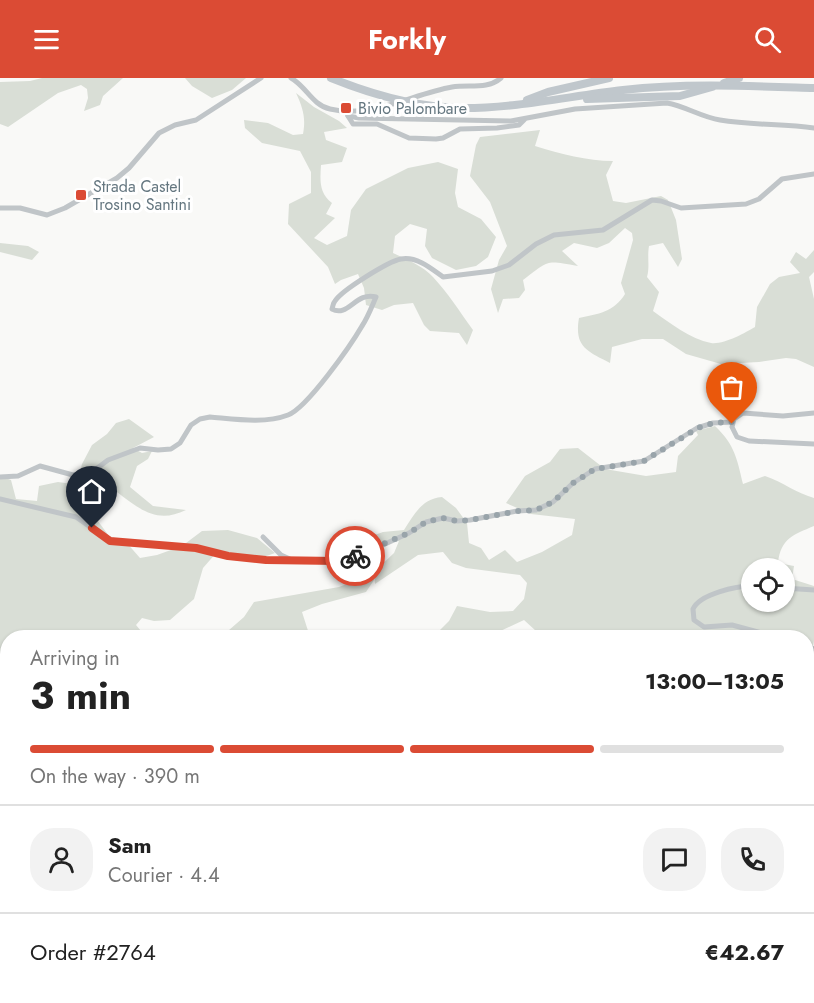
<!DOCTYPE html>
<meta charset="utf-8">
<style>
body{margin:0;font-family:Jost,sans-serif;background:#f2f2f2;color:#222;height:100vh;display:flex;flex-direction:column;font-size:22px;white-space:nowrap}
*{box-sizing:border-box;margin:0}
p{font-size:20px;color:#767676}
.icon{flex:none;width:33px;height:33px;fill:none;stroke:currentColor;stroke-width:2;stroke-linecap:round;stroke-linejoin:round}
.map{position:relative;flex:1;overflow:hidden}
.panel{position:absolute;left:0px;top:552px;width:814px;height:374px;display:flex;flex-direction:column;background:#fff;border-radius:24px 24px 0 0;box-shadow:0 2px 4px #0004}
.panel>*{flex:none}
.tools{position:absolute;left:741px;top:480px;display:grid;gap:12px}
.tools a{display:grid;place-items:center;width:54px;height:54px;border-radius:50%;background:#fff;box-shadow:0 2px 4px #0004;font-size:30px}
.pin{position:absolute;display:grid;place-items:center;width:51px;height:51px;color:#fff;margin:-62px -26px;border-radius:50% 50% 50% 0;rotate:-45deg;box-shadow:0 0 6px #0007}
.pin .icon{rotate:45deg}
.courier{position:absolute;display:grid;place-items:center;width:60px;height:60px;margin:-30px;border:4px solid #db4b34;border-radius:50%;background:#fff;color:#222;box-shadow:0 2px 8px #0007}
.summary em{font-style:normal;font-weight:700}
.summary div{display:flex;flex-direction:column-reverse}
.summary{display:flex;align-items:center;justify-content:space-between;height:102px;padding:0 30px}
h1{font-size:39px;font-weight:700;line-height:45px}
.bar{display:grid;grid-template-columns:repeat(4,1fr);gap:9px 6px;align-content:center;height:72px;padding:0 30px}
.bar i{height:8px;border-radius:4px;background:#e0e0e0}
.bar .active{background:#db4b34}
.bar p{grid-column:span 4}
.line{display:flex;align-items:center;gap:15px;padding:0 30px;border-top:2px solid #e0e0e0}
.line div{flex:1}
.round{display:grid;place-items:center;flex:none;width:63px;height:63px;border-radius:24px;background:#f2f2f2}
header{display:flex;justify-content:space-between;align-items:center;height:78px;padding:0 30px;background:#db4b34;color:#fff;font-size:27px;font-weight:700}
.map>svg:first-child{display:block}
.green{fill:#d9ded6;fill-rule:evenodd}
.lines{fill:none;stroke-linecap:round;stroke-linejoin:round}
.minor{stroke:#c0c5c8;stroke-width:5}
.highway{stroke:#c0c7cc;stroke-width:8}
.done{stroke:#99a4aa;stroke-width:6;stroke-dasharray:0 10.8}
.route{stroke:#db4b34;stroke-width:8}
.poi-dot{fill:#db4b34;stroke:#fff;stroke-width:2}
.labels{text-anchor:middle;stroke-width:6;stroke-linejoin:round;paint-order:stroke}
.poi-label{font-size:16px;fill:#657780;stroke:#fff;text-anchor:start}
</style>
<header><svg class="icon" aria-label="menu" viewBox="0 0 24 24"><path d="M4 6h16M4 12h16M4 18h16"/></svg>Forkly<svg class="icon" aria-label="search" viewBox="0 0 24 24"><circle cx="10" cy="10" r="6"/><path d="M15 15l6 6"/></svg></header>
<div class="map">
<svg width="814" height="925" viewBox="0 0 814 925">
<rect width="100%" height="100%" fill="#f9f9f7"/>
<g class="green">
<path d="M42,0H123L103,18L100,27L84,33L88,20L87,11L81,7L58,15L8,49L0,46V4L30,3Z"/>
<path d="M185,0H246L232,12L212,20L192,8Z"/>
<path d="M296,15L314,29L339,43L347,50L324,54L326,62L347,70L342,84L321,87C320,103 319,115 332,125L326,136L335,140L314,160L327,167L347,158L351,132L366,111L408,90L438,84L458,91L455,115L458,129L481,141L496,159L488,179L476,188L456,192L432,180L425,168L427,151L410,146L395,158L393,175C406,181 423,188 433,199C448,215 460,234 473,252L467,267L459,255L430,253L424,247L413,225L394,227L382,232L366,227L364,210L358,196L341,202L335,206L328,189L288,146L289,126L311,115V94L300,73L262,65L245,50L244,42L268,45L293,57L303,56C306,40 303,30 296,15Z"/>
<path d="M540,52L535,68C561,76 587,83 613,83L606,97L613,123L626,125L661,118L668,122L676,142L682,181L678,189L663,165L649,168C647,180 650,188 647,199L659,214L653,233C670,245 690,261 711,265C723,267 745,255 755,249L757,229L770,206L779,199L800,195L790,184L796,174L806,181L814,172V194L809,199L814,221V289L796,281L786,280L759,284L721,286L686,276L663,261H642L612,269L610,285C587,273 574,269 579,240C598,236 614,234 625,216L621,205L633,162L632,155L625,150L609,165L597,170L574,165L562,173L578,188C544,182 550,182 523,202L525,212L519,220L503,221L498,235L491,211L499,182L507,168L490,124L470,98L476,67L480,59Z"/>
<path d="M0,165L28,168L39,174L32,182L0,174Z"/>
<path d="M129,341L154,359L133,370L142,375L152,373L148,381L137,388L130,409L153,428L186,432C144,453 125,410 91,400L81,420L109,458L126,464L140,480L157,477L182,468L202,453L228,452L257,460L275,475L261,480L217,474L203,490L194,521L170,542L154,543L142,540L136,547L146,559L8,560V873L0,888V398L11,402L16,421L37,423L39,408L58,404L72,406L78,402L82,386L92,367L107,356L116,345Z"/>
<path d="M715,348C735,367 737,381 743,406L765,398C783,404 796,415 814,420V448C793,457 781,460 778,485L794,488L792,501L814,508V563L811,577L807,576V560L756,559L747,555L723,560L535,559L536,553L524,542L496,555L491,559H433L449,543L457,528L490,534L513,533L524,521L527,505L520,497L466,490L452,485L443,474L418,477L375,506L374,494L394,475L399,463L345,476L344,468L383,454L404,452C415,435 422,421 442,419L456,430L467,445L469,465L481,470L489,482L505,472L517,484L542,474L572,457L575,441L531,436L506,425L525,398L550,384L560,371L578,370L605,391L646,398L676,394L678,378L698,357L696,353ZM752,490H784V524H752Z"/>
<path d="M373,496L374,502L366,514L322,526L302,534L310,559H221L244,539L254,524L339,509Z"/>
<path d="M807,788L814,790V925H60V918H807Z"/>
</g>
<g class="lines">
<g class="minor">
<path d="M291,0C306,8 312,27 330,31C372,41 412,16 452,9C469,6 487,12 501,0"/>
<path d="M347,33L348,38L359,40L511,43L575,31L667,25C685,28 701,39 720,42C751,47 783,46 814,50"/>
<path d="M348,38L353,46H377L409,60L436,61L443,60L460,51L497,50L519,47L524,42"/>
<path d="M0,130H20L47,137L65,130L117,100L129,90L159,55L175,47L196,42L261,0"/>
<path d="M814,335L783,338L743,335L734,341L732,349L737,359L749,363L814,366"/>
<path d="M0,399L18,398L40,388L73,397L92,394L108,382L140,370L158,372L171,371L180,365L191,347L200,341L210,339C234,341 265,346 288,337C307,330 351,267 362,248C368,239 372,228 376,219C356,213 348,240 332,231C333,228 333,225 335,223C342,212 389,183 401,181C417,178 432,191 443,199L492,193L509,187L536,166L554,157L603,152L652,122L661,123L681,130L746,126L759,121L782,101L814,96"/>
<path d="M0,421L76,439L110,463L196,470L228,478L266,482L337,483L361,477L409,455L426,444L443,440L457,443L470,442L517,433L536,432L553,424L573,405L595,391L644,383L697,350L713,345L732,344"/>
<path d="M263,459L281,477L292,482"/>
<path d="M752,508C736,508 700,516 693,531L694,542L704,549L732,547L781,560"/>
<path d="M784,510L814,512"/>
<path d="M807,568L814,571"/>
<path d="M807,668L814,667"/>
<path d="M807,736L814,740"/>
<path d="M807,769L814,768"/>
</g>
<g class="highway">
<path d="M331,0C373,17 418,30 464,30C517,30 570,18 623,12C686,5 750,8 814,10"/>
<path d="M724,5L739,0"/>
<path d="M587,21L680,18L712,9"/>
<path d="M527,22L548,14L609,0"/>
</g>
</g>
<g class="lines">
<path class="done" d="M355,478L409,455L426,444L443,440L457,443L470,442L518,433L536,432L553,424L573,405L595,391L644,383L698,350L713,345L732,344V346"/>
<path class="route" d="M92,450L110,463L196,470L228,478L266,482L337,483L355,478"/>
</g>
<g class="poi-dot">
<rect x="340" y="24" width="12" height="12" rx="3"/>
<rect x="75" y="111" width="12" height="12" rx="3"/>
</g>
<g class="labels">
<g class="poi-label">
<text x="358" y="36">Bivio Palombare</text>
<text x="93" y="114">Strada Castel<tspan x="93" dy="18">Trosino Santini</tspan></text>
</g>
</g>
</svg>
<div class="tools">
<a><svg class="icon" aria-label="locate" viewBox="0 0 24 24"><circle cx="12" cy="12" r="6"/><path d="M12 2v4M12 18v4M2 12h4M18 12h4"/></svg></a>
</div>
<div class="pin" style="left:732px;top:346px;background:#ea580c"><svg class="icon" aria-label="bag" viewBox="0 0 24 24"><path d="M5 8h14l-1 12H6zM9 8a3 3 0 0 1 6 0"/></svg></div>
<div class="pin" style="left:92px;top:450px;background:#1f2937"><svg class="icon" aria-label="home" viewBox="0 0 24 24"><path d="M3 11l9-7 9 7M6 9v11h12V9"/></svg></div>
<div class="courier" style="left:355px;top:478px"><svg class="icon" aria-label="bike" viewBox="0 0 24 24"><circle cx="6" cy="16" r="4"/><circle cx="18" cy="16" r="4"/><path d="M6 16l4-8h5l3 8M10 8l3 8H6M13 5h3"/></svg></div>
<section class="panel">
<div class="summary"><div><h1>3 min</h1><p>Arriving in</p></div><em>13:00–13:05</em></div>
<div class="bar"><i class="active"></i><i class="active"></i><i class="active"></i><i></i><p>On the way · 390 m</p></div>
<div class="line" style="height:108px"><a class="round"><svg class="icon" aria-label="person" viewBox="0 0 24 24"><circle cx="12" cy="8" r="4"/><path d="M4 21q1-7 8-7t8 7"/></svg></a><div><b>Sam</b><p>Courier · 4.4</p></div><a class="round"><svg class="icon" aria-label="chat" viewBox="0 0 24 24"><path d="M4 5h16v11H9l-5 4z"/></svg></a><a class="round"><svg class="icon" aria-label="phone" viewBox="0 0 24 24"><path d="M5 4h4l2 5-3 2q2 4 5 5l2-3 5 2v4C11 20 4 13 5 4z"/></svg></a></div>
<div class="line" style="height:78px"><div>Order #2764</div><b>€42.67</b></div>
</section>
</div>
